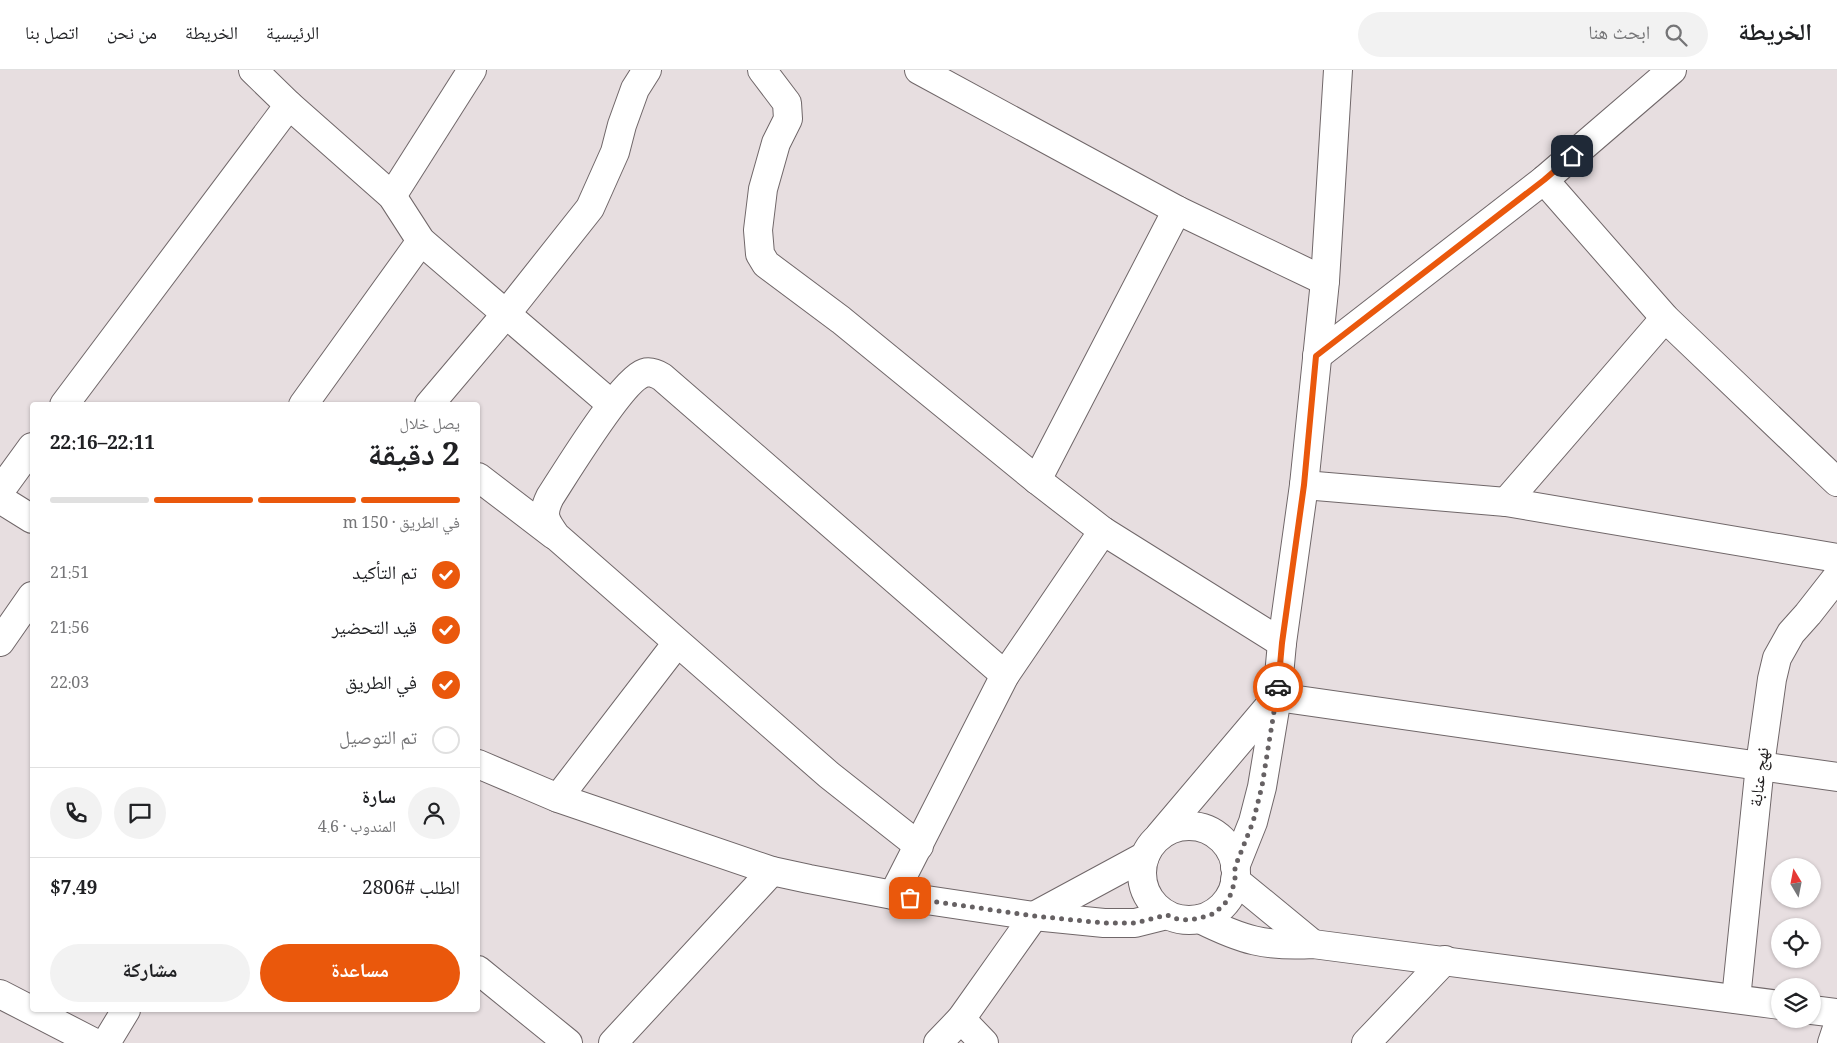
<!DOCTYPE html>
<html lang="ar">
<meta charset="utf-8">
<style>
body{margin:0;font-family:Georgia,"Noto Naskh Arabic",serif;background:#f2f2f2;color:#202124;direction:rtl;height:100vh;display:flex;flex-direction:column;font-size:19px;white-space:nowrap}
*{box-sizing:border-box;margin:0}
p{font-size:16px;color:#757577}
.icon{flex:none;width:28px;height:28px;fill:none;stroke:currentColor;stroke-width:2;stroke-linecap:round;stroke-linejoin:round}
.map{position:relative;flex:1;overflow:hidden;direction:ltr}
.panel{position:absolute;left:30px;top:332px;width:450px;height:610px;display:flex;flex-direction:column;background:#fff;border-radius:5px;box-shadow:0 1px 4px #0004;direction:rtl}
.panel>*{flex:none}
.needle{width:32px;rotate:350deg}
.tools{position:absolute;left:1771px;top:788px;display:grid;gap:10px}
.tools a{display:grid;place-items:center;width:50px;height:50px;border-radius:50%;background:#fff;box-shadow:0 1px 4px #0004;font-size:25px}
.pin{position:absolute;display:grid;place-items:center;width:42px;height:42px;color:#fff;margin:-21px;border-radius:10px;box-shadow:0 2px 8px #0006}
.courier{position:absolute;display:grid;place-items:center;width:50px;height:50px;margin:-25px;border:4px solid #ea580c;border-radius:50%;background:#fff;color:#222;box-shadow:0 1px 6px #0007}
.head em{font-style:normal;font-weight:700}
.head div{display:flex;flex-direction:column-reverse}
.head{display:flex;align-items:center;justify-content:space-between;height:85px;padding:0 20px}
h1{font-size:32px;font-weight:700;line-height:38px}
.bar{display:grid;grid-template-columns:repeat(4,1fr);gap:8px 5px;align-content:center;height:60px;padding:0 20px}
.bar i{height:6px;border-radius:4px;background:#e0e0e0}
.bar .on{background:#ea580c}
.bar p{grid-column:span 4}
.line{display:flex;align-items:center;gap:12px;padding:0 20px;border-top:1px solid #e0e0e0}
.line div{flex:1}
.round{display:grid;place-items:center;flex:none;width:52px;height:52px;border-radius:26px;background:#f2f2f2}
ol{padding:0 20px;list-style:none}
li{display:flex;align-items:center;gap:15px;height:55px}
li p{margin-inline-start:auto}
li .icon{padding:5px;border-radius:50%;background:#ea580c;color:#fff;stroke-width:4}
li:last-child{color:#757577}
li i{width:28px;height:28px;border:2px solid #e0e0e0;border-radius:50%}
.button{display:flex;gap:10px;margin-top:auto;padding:10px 20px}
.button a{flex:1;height:58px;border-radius:30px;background:#ea580c;color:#fff;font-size:20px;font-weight:700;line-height:58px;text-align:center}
.button a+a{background:#f2f2f2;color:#202124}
header{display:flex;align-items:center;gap:30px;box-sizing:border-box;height:70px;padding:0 25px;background:#fff;border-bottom:1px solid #e0e0e0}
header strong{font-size:24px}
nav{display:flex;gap:28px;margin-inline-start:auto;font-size:18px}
.search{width:350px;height:45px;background:#f2f2f2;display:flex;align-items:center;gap:12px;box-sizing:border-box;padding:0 18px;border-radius:28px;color:#757577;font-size:19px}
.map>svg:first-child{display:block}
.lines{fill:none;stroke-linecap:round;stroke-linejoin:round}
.minor-casing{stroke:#706769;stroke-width:30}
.minor{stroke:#fff;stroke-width:28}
.done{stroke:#666163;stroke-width:5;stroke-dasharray:0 9}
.route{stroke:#ea580c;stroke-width:6}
.labels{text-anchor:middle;stroke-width:4.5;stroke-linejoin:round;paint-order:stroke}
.street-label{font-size:18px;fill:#211e1f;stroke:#fff}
</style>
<header>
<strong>الخريطة</strong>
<div class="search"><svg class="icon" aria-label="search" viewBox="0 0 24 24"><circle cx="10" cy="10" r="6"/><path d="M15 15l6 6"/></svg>ابحث هنا</div>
<nav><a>الرئيسية</a><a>الخريطة</a><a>من نحن</a><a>اتصل بنا</a></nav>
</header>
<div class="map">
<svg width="1837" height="973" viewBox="0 0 1837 973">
<rect width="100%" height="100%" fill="#e7dee0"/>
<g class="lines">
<g class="minor-casing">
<g id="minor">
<path d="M253,0L289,35L392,126L421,171L611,334"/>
<path d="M762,0L787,33L788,49L776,73L763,119L758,160L760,184L766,194L841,250L1037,410L1103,461L1282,573"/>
<path d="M919,0L1177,140L1325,211"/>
<path d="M1544,110L1665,248L1837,412"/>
<path d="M392,126L472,0"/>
<path d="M1317,286L1544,110L1672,0"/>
<path d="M64,335L289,35"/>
<path d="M303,335L421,171"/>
<path d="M429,335L506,244L590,138L615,82L622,55L635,19L647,0"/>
<path d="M478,407L554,465"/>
<path d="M1037,410L1177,140"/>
<path d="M1304,415L1506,432L1837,488"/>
<path d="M0,421L32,377"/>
<path d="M0,429L32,449"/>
<path d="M1506,432L1665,248"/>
<path d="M0,572L32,526"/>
<path d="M1277,627L1837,707"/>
<path d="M478,694L558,728L772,801L809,809L893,825L1034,846L1104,853H1135L1167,845"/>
<path d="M558,728L677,573"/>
<circle cx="1189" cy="803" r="47"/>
<path d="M1160,765L1276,628"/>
<path d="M919,776L829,705L556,466C545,451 541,445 550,427C565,404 622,310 644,303C650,301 657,304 662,307L1005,605"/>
<path d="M1235,797L1253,752L1262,717L1277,627L1282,573L1304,415L1325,211L1338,0"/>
<path d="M1235,810L1313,874"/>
<path d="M893,825L1005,605L1103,461"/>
<path d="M1200,849C1242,870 1266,877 1313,874L1780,935"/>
<path d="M478,900L568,973"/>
<path d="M0,924L95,973"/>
<path d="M1736,929L1760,695L1772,609L1777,588L1791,563L1808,544L1837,507"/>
<path d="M1812,940L1837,943"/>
<path d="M961,949L984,973"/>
<path d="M106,973L126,940"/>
<path d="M613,973L772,801"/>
<path d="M938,973L961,949L1034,846L1145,786"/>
<path d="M1366,973L1445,890"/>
<path d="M1832,973L1837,958"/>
</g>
</g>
<use href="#minor" class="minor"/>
</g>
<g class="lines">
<path class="done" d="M910,828L1034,846L1104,853H1135L1167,845L1177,849L1189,850L1200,848L1213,844L1224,835L1231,824L1235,810V797L1253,752L1262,716L1278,617"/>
<path class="route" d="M1278,617L1282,573L1304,415L1316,286L1544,110L1572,86"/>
</g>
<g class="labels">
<g class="street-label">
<text transform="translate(1759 707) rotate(-83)" y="6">نهج عنابة</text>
</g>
</g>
</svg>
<div class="tools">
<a><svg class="needle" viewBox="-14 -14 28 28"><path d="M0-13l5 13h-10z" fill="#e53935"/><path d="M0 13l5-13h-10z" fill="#757577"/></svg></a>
<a><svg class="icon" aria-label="locate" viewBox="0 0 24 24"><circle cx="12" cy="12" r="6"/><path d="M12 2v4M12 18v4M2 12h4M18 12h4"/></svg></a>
<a><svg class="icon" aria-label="layers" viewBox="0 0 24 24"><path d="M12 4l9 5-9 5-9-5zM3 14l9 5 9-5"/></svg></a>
</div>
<div class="pin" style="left:910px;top:828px;background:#ea580c"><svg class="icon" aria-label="bag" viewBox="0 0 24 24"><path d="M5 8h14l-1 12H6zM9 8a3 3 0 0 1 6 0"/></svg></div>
<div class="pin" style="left:1572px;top:86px;background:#1f2937"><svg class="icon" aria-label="home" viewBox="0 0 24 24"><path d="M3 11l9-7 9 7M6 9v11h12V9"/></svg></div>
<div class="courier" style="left:1278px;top:617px"><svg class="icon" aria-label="car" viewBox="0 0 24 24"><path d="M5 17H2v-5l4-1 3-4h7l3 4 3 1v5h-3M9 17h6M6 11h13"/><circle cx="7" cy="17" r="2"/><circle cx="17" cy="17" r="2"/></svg></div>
<section class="panel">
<div class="head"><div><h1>2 دقيقة</h1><p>يصل خلال</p></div><em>22:11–22:16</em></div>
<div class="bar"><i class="on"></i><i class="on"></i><i class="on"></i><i></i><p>في الطريق · 150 m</p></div>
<ol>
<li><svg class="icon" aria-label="check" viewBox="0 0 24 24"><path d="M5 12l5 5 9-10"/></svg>تم التأكيد<p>21:51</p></li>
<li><svg class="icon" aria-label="check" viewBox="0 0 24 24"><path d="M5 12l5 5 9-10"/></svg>قيد التحضير<p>21:56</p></li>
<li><svg class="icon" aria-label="check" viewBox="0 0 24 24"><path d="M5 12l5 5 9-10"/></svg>في الطريق<p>22:03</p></li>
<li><i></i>تم التوصيل</li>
</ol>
<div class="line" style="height:90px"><a class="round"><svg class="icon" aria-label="person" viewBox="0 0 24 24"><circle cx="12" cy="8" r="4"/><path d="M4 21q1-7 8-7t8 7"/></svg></a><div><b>سارة</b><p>المندوب · 4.6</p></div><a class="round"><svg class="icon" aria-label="chat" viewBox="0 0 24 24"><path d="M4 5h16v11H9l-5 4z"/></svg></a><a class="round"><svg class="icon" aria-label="phone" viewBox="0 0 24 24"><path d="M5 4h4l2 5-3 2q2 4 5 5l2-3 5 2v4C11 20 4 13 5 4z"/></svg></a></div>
<div class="line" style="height:65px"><div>الطلب #2806</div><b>$7.49</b></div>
<div class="button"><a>مساعدة</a><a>مشاركة</a></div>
</section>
</div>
